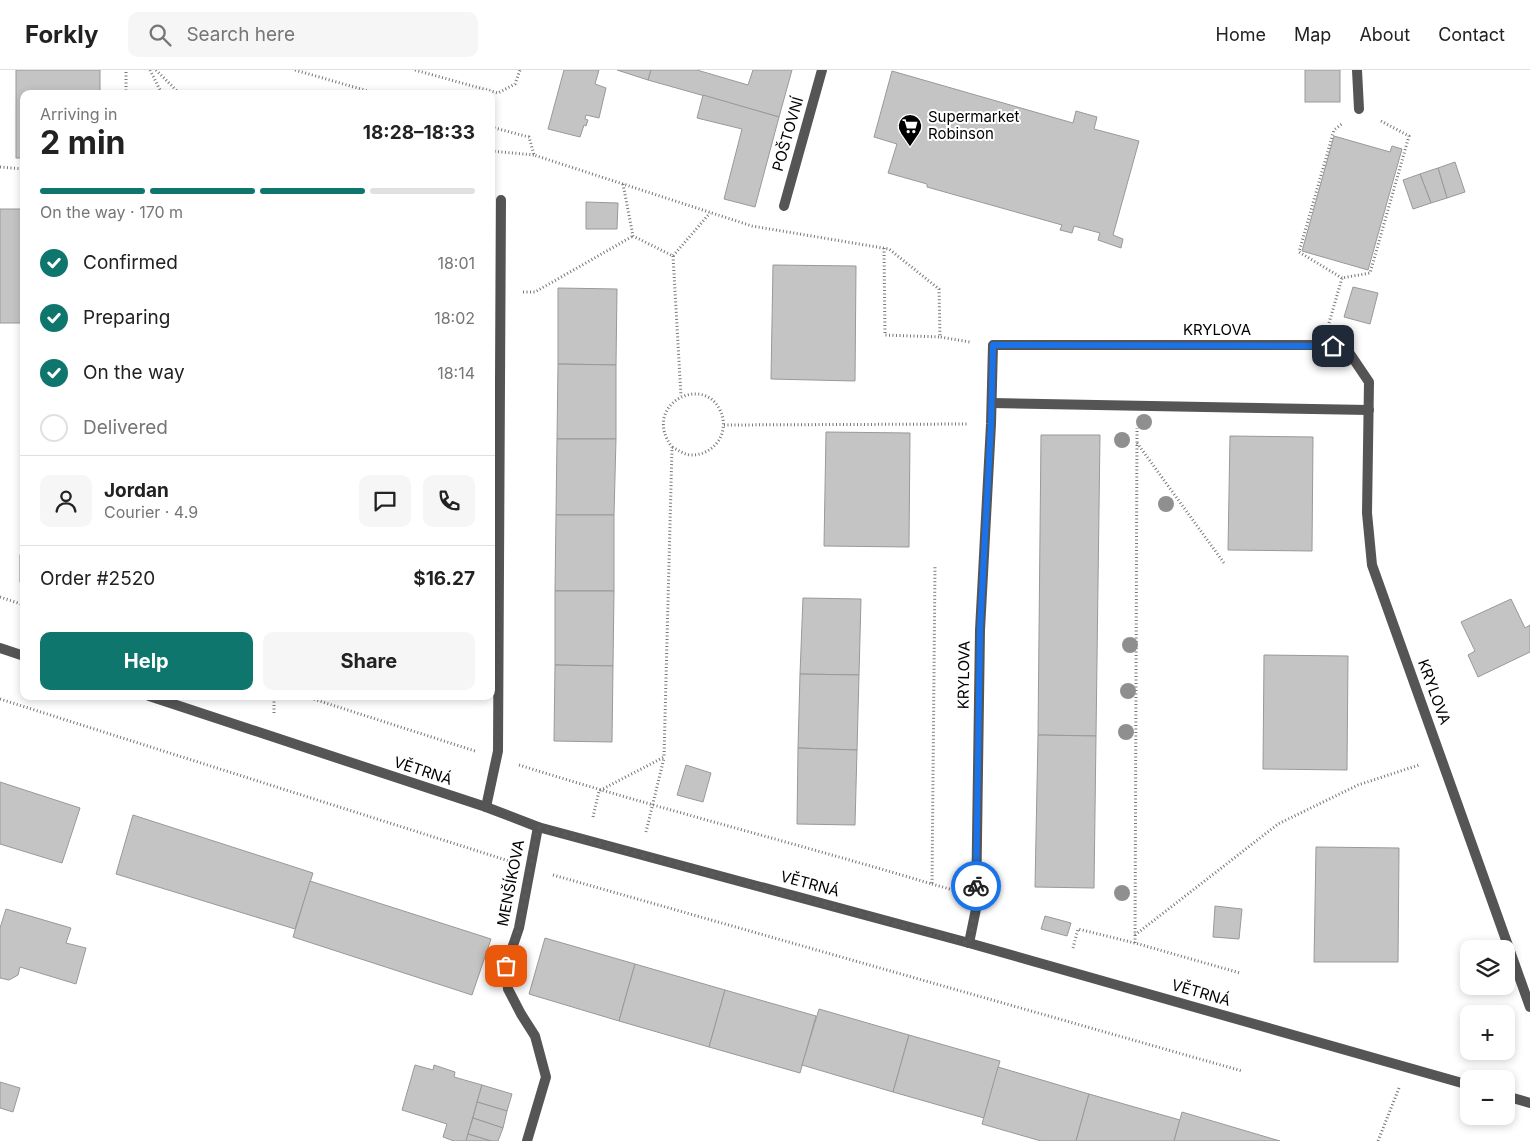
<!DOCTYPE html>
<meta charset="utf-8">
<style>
body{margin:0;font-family:Inter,sans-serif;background:#f6f6f6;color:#222;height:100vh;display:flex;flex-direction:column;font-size:19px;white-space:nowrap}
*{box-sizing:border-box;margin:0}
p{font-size:16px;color:#767676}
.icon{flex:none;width:28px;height:28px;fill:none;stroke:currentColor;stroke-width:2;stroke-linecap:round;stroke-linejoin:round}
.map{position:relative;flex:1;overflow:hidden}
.panel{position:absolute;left:20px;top:20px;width:475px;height:610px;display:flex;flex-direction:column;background:#fff;border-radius:10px;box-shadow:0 2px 8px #0003}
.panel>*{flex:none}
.buttons{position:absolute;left:1460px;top:870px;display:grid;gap:10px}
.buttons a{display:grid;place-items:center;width:55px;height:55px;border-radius:10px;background:#fff;box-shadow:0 2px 8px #0003;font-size:25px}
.pin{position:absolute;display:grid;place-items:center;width:42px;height:42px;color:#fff;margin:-21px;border-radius:10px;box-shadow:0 2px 8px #0006}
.courier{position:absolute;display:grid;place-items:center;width:50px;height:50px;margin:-25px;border:4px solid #1a73e8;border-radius:50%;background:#fff;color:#222;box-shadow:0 1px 6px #0007}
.summary em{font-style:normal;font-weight:700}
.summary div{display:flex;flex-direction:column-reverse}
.summary{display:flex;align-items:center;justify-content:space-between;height:85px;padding:0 20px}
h1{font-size:32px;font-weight:700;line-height:38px}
.bar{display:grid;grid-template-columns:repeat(4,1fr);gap:8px 5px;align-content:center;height:60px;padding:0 20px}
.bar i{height:6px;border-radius:4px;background:#e0e0e0}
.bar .on{background:#0f766e}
.bar p{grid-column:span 4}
.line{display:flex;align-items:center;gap:12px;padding:0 20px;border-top:1px solid #e0e0e0}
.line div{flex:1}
.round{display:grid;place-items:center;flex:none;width:52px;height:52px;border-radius:10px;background:#f6f6f6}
ol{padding:0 20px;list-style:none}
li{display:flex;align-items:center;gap:15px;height:55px}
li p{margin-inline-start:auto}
li .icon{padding:5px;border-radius:50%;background:#0f766e;color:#fff;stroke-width:4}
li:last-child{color:#767676}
li i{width:28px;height:28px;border:2px solid #e0e0e0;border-radius:50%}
.button{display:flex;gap:10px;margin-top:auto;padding:10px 20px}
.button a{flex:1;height:58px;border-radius:10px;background:#0f766e;color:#fff;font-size:20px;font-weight:700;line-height:58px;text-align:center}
.button a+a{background:#f6f6f6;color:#222}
header{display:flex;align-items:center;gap:30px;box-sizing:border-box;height:70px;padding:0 25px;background:#fff;border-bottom:1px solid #e0e0e0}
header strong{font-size:24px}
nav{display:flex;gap:28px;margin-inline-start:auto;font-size:18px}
.search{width:350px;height:45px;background:#f6f6f6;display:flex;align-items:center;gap:12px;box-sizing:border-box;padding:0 18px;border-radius:10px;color:#767676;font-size:19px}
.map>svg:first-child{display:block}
.building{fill:#c4c4c4;stroke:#999}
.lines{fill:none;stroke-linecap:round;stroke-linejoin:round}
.path{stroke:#777;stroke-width:3;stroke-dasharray:1 2.5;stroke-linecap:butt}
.service{stroke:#555;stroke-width:10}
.minor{stroke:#555;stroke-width:10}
.tree{fill:#8f8f8f}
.done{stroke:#595959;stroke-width:5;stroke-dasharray:0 9}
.route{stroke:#1a73e8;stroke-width:6}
.labels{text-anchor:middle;stroke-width:4;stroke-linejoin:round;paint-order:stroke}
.poi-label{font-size:15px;fill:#000;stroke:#fff;text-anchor:start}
.street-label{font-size:15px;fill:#000;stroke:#fff}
</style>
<header>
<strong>Forkly</strong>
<div class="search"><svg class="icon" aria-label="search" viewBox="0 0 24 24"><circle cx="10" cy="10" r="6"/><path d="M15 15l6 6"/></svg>Search here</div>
<nav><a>Home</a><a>Map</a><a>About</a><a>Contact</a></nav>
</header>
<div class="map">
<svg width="1530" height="1071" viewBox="0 0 1530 1071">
<rect width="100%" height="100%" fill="#fff"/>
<g class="building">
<path d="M16,0H100V24H24V88H16Z"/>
<path d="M564,0H599L595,14L606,18L599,48L586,45L585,49L588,50L586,56L584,55L580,67L548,59Z"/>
<path d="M617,0H651L648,10Z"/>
<path d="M651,0H697L748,15L753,0H792L779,47L648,10Z"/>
<rect x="1305" y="0" width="35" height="32"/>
<path d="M892,1L1073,53L1076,41L1097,47L1094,59L1139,71L1113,165L1123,169L1121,178L1098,170L1100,163L1074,156L1072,163L1060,160L1062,155L927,117V114L888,103L897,74L874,67Z"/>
<path d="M703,25L779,47L755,137L724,129L742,59L697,48Z"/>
<path d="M1334,66L1390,82L1392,76L1402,79L1368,200L1302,181Z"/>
<path d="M1455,92L1465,122L1447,128L1438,98Z"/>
<path d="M1438,98L1447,128L1431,133L1420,104Z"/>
<path d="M1420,104L1431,133L1413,139L1403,110Z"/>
<path d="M586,132L618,133L617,159H586Z"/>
<rect x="0" y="139" width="24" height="114"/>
<path d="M773,195L856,196L855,311L771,309Z"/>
<path d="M1353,217L1378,223L1370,254L1344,247Z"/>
<path d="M558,218L617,219L616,295L558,294Z"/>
<path d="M558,294L616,295V369H557Z"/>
<path d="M826,362L910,363L909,477L824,476Z"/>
<path d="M1041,365H1100L1096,666L1038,665Z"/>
<path d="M1230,366L1313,367L1312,481L1228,480Z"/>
<path d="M557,369H616L614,445H556Z"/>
<path d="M556,445H614V521H555Z"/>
<rect x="20" y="485" width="4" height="27"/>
<path d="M555,521H614L613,596L555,595Z"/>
<path d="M803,528L861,529L859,605L800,604Z"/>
<path d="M1511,529L1525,558L1530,555V582L1478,607L1468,585L1475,581L1461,552Z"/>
<path d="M1264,585L1348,586L1347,700L1263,699Z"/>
<path d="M555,595L613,596L612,672L554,671Z"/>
<path d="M800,604L859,605L857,680L798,678Z"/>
<path d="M1038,665L1096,666L1094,818L1035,817Z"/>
<path d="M798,678L857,680L855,755L797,754Z"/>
<path d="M686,695L711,703L703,732L677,725Z"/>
<path d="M0,712L80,738L62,793L0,774Z"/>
<path d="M133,745L313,803L295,859L116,804Z"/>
<path d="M1316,777L1399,778L1398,892H1314Z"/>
<path d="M310,811L491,869L472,925L293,867Z"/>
<path d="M1215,836L1242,839L1239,869L1213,867Z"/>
<path d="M6,839L71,858L66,873L86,878L76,914L20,897L18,905L9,910L0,908V858Z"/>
<path d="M1045,846L1071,853L1067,866L1041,859Z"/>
<path d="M545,868L635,894L619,951L529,924Z"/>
<path d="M635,894L725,920L709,977L619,951Z"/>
<path d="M725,920L816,946L800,1003L709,977Z"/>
<path d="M819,939L909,965L893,1022L802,995Z"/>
<path d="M909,965L1000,991L984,1048L893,1022Z"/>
<path d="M415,995L433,1000L434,995L455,1002L454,1007L482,1015L466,1071H454L443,1067L447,1054L402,1040Z"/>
<path d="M998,997L1089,1024L1076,1071H1041L982,1054Z"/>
<path d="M0,1012L20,1018L13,1042L0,1038Z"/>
<path d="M482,1015L512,1024L507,1041L477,1032Z"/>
<path d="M1089,1024L1180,1050L1174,1071H1076Z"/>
<path d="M477,1032L507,1041L503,1058L473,1048Z"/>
<path d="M1182,1042L1280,1071H1174Z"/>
<path d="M473,1048L503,1058L498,1071H491L468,1064Z"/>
<path d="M468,1064L491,1071H466Z"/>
</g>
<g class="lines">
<g class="path">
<path d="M150,0L162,24"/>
<path d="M156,0L180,24"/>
<path d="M295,0L378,24"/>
<path d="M415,0L498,23L515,14L520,0"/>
<path d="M126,24V0"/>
<path d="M491,57L529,67L534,85L752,156L889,179L939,219L940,267L970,272"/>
<path d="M491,81L534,85"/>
<path d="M0,97L24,99"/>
<path d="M623,114L633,166L673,186L710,143"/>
<path d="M884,178L885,265L940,267"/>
<path d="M673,186L681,326"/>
<path d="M1342,208L1299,182L1334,60L1343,53"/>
<path d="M523,222H535L633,166"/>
<path d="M1329,253L1342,208L1370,203L1409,66L1379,50"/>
<path d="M724,355L968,354"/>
<path d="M1137,373L1224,493"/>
<path d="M0,527L24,535"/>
<path d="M304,626L475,681"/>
<path d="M0,629L509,791"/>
<path d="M274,643V626"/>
<path d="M519,695C656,738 795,773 932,814L935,497"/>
<path d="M593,747L599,721L664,687L672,377C641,336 702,303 720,340C723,346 724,352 723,359C721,374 706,386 690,385C683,384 678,380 672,377"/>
<path d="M646,762L664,688"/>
<path d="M553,805L1242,1001"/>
<path d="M932,814L953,820"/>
<path d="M1135,865L1278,754L1358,715L1419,695"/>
<path d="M1135,873L1137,358"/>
<path d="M1073,878L1078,859L1135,873L1240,903"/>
<path d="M1378,1071L1399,1018"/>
</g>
<path class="service" d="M1357,0L1359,39"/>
<g class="minor">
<path d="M784,136L822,0"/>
<path d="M992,333L1369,340"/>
<path d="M0,578L24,586"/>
<path d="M149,626L486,737L538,757L969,873L1469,1015"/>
<path d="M486,737L498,681L501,130"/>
<path d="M969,873L976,839L980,560L991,354L993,275H1344L1369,312L1367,443L1372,495L1530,937"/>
<path d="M1506,1026L1530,1033"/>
<path d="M527,1071L546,1007L535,966L521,944L508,919L506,896L519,858L538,757"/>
</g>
</g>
<g class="tree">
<circle cx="1144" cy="352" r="8"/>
<circle cx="1122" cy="370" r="8"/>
<circle cx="1166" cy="434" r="8"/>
<circle cx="1130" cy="575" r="8"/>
<circle cx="1128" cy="621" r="8"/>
<circle cx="1126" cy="662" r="8"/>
<circle cx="1122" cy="823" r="8"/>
</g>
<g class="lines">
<path class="done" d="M506,896L519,858L538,757L969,873L976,838V816"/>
<path class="route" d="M976,816L980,560L991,354L993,275L1333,276"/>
</g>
<defs>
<g id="supermarket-pin" transform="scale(1.25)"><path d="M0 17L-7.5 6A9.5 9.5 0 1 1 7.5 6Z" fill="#000" stroke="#fff"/><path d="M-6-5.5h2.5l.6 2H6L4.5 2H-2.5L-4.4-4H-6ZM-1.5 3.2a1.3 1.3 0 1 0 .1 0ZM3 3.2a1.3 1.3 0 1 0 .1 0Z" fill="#fff"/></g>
</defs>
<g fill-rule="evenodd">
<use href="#supermarket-pin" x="910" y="56"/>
</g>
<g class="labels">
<g class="poi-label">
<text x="928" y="52">Supermarket<tspan x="928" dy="17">Robinson</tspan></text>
</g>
<g class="street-label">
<text transform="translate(788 64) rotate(-74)" y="5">POŠTOVNÍ</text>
<text x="1217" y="265">KRYLOVA</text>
<text transform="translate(964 605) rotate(-89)" y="5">KRYLOVA</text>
<text transform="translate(1434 622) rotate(70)" y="5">KRYLOVA</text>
<text transform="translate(423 701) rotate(18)" y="5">VĚTRNÁ</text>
<text transform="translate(511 813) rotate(-79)" y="5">MENŠÍKOVA</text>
<text transform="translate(810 814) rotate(15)" y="5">VĚTRNÁ</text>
<text transform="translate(1201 923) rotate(16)" y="5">VĚTRNÁ</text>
</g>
</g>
</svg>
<div class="buttons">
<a><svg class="icon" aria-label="layers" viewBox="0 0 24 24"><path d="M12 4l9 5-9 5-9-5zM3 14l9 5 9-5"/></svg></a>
<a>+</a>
<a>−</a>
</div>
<div class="pin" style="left:506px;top:896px;background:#ea580c"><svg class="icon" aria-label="bag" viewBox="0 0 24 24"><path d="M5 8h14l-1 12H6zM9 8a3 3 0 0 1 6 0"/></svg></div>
<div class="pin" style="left:1333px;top:276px;background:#1f2937"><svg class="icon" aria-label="home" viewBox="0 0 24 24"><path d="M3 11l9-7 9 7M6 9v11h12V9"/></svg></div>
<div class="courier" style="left:976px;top:816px"><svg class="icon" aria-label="bike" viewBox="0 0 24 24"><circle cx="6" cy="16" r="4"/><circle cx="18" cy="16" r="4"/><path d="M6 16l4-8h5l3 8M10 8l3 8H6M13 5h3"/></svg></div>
<section class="panel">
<div class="summary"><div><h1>2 min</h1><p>Arriving in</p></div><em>18:28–18:33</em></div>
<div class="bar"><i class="on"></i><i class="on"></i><i class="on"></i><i></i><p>On the way · 170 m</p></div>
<ol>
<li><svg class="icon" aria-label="check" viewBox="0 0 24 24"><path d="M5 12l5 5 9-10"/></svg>Confirmed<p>18:01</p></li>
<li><svg class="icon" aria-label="check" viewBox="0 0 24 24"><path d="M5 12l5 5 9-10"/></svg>Preparing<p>18:02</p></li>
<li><svg class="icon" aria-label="check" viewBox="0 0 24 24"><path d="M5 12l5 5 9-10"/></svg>On the way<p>18:14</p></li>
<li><i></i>Delivered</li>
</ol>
<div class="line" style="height:90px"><a class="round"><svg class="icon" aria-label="person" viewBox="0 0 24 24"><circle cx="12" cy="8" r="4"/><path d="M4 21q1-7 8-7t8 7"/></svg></a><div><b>Jordan</b><p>Courier · 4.9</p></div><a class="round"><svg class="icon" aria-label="chat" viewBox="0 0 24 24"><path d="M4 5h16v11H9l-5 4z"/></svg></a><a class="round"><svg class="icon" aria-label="phone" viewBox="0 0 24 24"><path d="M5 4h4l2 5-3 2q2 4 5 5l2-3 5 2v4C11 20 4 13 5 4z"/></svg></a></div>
<div class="line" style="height:65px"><div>Order #2520</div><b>$16.27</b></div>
<div class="button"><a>Help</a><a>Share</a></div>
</section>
</div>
